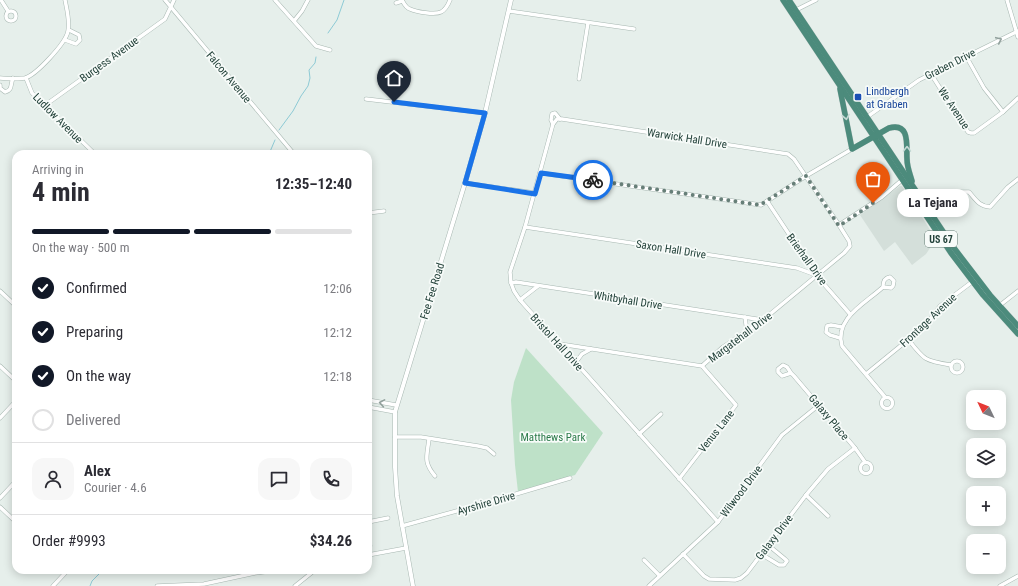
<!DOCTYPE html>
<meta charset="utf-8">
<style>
body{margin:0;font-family:"Roboto Condensed",sans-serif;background:#f7f7f7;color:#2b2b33;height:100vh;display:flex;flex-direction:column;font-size:15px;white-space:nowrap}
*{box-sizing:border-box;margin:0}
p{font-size:13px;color:#7c7c81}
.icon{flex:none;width:22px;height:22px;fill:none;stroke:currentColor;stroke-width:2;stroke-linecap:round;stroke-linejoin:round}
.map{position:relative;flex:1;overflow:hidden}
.details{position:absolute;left:12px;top:150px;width:360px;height:424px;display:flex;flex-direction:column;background:#fff;border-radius:12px;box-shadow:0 2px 10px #0003}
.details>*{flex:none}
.needle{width:26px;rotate:313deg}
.buttons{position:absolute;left:966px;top:390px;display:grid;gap:8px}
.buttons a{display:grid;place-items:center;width:40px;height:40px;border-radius:8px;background:#fff;box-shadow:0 2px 10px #0003;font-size:20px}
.pin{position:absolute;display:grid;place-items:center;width:34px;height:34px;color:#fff;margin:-41px -17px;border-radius:50% 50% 50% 0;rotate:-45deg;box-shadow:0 0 4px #0007}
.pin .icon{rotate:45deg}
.courier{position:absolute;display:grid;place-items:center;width:40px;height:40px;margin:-20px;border:3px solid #1a73e8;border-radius:50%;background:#fff;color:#222;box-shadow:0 1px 5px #0007}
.bubble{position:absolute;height:28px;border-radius:12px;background:#fff;box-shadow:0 2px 10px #0003;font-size:13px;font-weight:700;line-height:28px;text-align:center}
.headline em{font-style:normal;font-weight:700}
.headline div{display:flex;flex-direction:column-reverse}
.headline{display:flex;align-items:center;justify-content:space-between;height:68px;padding:0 20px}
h1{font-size:26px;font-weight:700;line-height:30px}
.bar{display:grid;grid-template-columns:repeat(4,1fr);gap:6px 4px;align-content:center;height:48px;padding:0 20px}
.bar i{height:5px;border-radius:3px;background:#e1e1e2}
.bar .current{background:#111827}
.bar p{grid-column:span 4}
.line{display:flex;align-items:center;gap:10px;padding:0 20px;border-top:1px solid #e1e1e2}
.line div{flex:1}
.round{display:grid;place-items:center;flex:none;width:42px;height:42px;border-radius:12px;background:#f7f7f7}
ol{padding:0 20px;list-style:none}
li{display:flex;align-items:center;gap:12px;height:44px}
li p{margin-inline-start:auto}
li .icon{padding:4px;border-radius:50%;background:#111827;color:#fff;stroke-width:4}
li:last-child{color:#7c7c81}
li i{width:22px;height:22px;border:2px solid #e1e1e2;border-radius:50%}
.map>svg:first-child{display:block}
.built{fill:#d4dfda}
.green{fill:#bee1c8}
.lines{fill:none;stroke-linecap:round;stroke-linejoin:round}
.stream{stroke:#8dcad5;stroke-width:1}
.minor-casing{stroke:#a8b8b2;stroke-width:4.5}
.tertiary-casing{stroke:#a8b8b2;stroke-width:5}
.trunk-casing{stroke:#c1cac8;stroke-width:6}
.minor{stroke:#fff;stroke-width:3.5}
.tertiary{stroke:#fff;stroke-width:4}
.trunk{stroke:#4c8b7c;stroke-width:5.5}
.oneway{stroke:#91a09c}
.oneway2{stroke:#c4d9d4}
.done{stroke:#677f78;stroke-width:4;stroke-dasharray:0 7.2}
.route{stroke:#1a73e8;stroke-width:5}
.transit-dot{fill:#1a4fb4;stroke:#f7fbf9;stroke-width:1.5}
.labels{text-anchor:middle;stroke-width:3.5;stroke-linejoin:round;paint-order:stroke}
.shield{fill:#f7fbf9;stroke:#637a73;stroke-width:1}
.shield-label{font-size:10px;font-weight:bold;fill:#23423a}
.street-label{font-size:11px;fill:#23423a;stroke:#f7fbf9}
.transit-label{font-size:11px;fill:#164399;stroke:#f7fbf9;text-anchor:start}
.park-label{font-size:11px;fill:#2c7b4b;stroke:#f7fbf9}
</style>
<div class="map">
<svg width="1018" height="586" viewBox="0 0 1018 586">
<rect width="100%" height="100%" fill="#e6efeb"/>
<path class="built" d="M900,186H902L936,239L926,254L912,265L895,242L884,251L860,215Z"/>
<path class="green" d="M526,348L603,433L575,475L518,492L515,465L511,400L514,382Z"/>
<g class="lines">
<g class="stream">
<path d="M328,33L337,20L344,0"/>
<path d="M279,130L293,111L301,96L308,86L310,78L309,70L315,63L316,57"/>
<path d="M269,154L275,140"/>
<path d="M90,586L92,581L103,570"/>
</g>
<g class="minor-casing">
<g id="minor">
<path d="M1,0L8,11"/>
<path d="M165,0L294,154"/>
<path d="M275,0L316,46L330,50"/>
<path d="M402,0C404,4 406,8 410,9C416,12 435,15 441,12C445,10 448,5 450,0"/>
<path d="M1007,0L1018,37"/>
<path d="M396,3L402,1"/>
<path d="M796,10L816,0"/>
<circle cx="11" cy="16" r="5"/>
<path d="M509,11L634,29"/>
<path d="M294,21L302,11L308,0"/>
<path d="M65,40L76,44L80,40L79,35L69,30"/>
<path d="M966,56L984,88L1003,112"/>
<path d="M931,74L968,132L971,133H974L1003,112L1018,98"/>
<path d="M0,78C7,79 17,79 25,78C36,75 66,43 68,31C70,21 67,10 65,0"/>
<path d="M26,78L32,93L95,154"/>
<path d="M579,79L588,23"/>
<path d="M0,85V88L5,92C13,90 10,85 13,78"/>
<path d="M366,99L485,113"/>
<path d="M44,106L165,19L174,0"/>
<path d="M867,117L919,80L931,74L1018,31"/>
<path d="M553,124L551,120L552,114L555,113L560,119"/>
<path d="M541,173L761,205L806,176L852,149"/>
<path d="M465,183L535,193"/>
<path d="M767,201L816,275L850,314"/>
<path d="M368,213L384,211"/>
<path d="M931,215L961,192H969C976,200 979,206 990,207L1008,187L1018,179"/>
<path d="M839,225L882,197L902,180"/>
<path d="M525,227L797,268L816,275"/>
<path d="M511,283L516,282L763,320"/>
<path d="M883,287L891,288L893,286L894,281L890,277C884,278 883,282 883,287C866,303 834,318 842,346L885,397"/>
<path d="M0,291L16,306"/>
<path d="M520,300L538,286"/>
<path d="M999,306L1018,291"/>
<path d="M745,317L747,332"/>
<path d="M840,338L830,335L826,332L827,326L831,325L842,327"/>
<path d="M908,339C924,360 925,361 951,365"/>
<path d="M560,344L702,366L723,347L763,320L844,253L850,246L849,241L839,225L794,159L788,154L562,119H557L553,124L525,227L510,272L511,283L514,291L520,300L718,522"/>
<circle cx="957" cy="367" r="6"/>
<path d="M576,362L582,354L591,349"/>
<path d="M0,366L16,381"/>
<path d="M791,373L782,376L778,372V369L783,365L787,367L791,373L794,376L855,448L865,462"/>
<path d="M866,374L920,330L928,322L940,306L972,282"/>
<circle cx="887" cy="403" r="5.5"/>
<path d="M368,400L396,405"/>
<path d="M368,407L395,412"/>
<path d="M0,418L16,401"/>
<path d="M639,434L661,414"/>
<path d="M395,437H421L478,446L487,448L494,454"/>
<path d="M429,439C427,456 423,462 435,476"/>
<circle cx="866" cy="468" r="5.5"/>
<path d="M679,479L736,405L702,366"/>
<path d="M806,495L828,516"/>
<path d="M0,498L16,481"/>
<path d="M0,507L16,522"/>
<path d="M368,522L388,518"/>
<path d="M402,526L482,504L570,478"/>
<path d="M368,532L370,546"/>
<path d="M683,554L704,576L709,579L735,580L741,578L747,573L806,495L828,469L855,448"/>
<path d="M761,554L779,565H784L787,561L785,559L768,545"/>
<path d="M368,555L406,548"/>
<path d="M644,560L659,575"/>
<path d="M53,586L68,570"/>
<path d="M157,586L204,584L255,573L278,570"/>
<path d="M295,586L315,570"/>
<path d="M649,586L718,522L782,435L819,405"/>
<path d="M1000,586L1018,576"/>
</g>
</g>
<g class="tertiary-casing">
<path id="tertiary" d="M413,586L397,496L395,467V412L465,183L485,113L511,0"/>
</g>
<g class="trunk-casing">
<g id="trunk">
<path d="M783,0L951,253L983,295L1018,334"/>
<path d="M789,0L954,248L990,295L1018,326"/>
<path d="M840,89L852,149L889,128C911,122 906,147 907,159C907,167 910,174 912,181"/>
</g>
</g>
<use href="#minor" class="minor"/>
<use href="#tertiary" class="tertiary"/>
<use href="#trunk" class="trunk"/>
</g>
<defs><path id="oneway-chevron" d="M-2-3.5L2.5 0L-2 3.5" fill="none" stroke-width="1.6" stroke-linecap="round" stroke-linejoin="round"/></defs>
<g class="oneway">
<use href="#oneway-chevron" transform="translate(999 40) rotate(-25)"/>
<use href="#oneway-chevron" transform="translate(382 403) rotate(-170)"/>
</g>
<g class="oneway2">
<use href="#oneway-chevron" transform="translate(846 117) rotate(80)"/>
<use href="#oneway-chevron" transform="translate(907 149) rotate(-89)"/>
</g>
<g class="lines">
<path class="done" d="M593,180L760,205L806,176L839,226L873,203"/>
<path class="route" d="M394,102L485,113L465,183L535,194L541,173L593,180"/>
</g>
<rect class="transit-dot" x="854" y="93" width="8" height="8" rx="2"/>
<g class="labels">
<rect class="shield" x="925" y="231" width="32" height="16" rx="3"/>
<g class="shield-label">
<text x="941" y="243">US 67</text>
</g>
<g class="street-label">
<text transform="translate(109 59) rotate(-36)" y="4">Burgess Avenue</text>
<text transform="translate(950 64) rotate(-27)" y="4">Graben Drive</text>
<text transform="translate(229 77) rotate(50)" y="4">Falcon Avenue</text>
<text transform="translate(954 108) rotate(56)" y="4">We Avenue</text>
<text transform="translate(58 118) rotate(45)" y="4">Ludlow Avenue</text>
<text transform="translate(687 138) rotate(9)" y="4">Warwick Hall Drive</text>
<text transform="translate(671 249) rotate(9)" y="4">Saxon Hall Drive</text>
<text transform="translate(807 259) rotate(54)" y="4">Brierhall Drive</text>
<text transform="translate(432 291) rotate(-73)" y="4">Fee Fee Road</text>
<text transform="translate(628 300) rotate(9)" y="4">Whitbyhall Drive</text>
<text transform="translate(928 320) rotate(-43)" y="4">Frontage Avenue</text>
<text transform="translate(740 337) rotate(-37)" y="4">Margatehall Drive</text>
<text transform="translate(557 342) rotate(48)" y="4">Bristol Hall Drive</text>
<text transform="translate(829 417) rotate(50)" y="4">Galaxy Place</text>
<text transform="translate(716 431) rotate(-52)" y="4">Venus Lane</text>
<text transform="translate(741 491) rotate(-53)" y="4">Wilwood Drive</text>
<text transform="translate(486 503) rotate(-16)" y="4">Ayrshire Drive</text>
<text transform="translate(774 537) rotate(-53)" y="4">Galaxy Drive</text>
</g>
<g class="transit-label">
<text x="866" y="95">Lindbergh<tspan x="866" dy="13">at Graben</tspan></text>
</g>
<g class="park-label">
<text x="553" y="441">Matthews Park</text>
</g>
</g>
</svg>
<div class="buttons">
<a><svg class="needle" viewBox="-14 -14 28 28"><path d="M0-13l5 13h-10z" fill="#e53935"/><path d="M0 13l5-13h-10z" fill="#7c7c81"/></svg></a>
<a><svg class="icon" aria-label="layers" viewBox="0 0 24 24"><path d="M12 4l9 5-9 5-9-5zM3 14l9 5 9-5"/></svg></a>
<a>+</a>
<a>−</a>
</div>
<div class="pin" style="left:873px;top:203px;background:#ea580c"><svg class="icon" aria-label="bag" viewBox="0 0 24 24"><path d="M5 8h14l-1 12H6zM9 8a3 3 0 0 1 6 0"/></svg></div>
<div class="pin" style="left:394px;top:102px;background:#1f2937"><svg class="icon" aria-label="home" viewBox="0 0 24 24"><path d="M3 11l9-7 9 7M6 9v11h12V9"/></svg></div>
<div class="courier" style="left:593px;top:180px"><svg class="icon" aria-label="bike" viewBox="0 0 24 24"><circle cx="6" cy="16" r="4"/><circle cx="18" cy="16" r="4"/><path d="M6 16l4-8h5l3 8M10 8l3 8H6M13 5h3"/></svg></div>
<div class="bubble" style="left:897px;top:189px;width:72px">La Tejana</div>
<section class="details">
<div class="headline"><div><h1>4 min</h1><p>Arriving in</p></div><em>12:35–12:40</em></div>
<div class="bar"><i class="current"></i><i class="current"></i><i class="current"></i><i></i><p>On the way · 500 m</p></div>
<ol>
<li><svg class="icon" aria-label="check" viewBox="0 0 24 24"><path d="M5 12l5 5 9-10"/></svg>Confirmed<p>12:06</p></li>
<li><svg class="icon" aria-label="check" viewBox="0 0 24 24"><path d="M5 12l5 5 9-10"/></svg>Preparing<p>12:12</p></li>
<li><svg class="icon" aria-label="check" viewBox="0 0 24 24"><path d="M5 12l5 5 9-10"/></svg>On the way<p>12:18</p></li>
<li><i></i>Delivered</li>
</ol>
<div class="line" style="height:72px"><a class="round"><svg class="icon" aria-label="person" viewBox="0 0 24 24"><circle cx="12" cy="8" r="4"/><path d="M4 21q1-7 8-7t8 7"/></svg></a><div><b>Alex</b><p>Courier · 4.6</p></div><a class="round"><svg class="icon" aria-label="chat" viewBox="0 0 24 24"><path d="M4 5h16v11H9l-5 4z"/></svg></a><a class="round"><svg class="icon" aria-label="phone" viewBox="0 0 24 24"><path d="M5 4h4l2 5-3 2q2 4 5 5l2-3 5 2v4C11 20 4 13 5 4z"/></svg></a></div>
<div class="line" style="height:52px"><div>Order #9993</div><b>$34.26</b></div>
</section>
</div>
